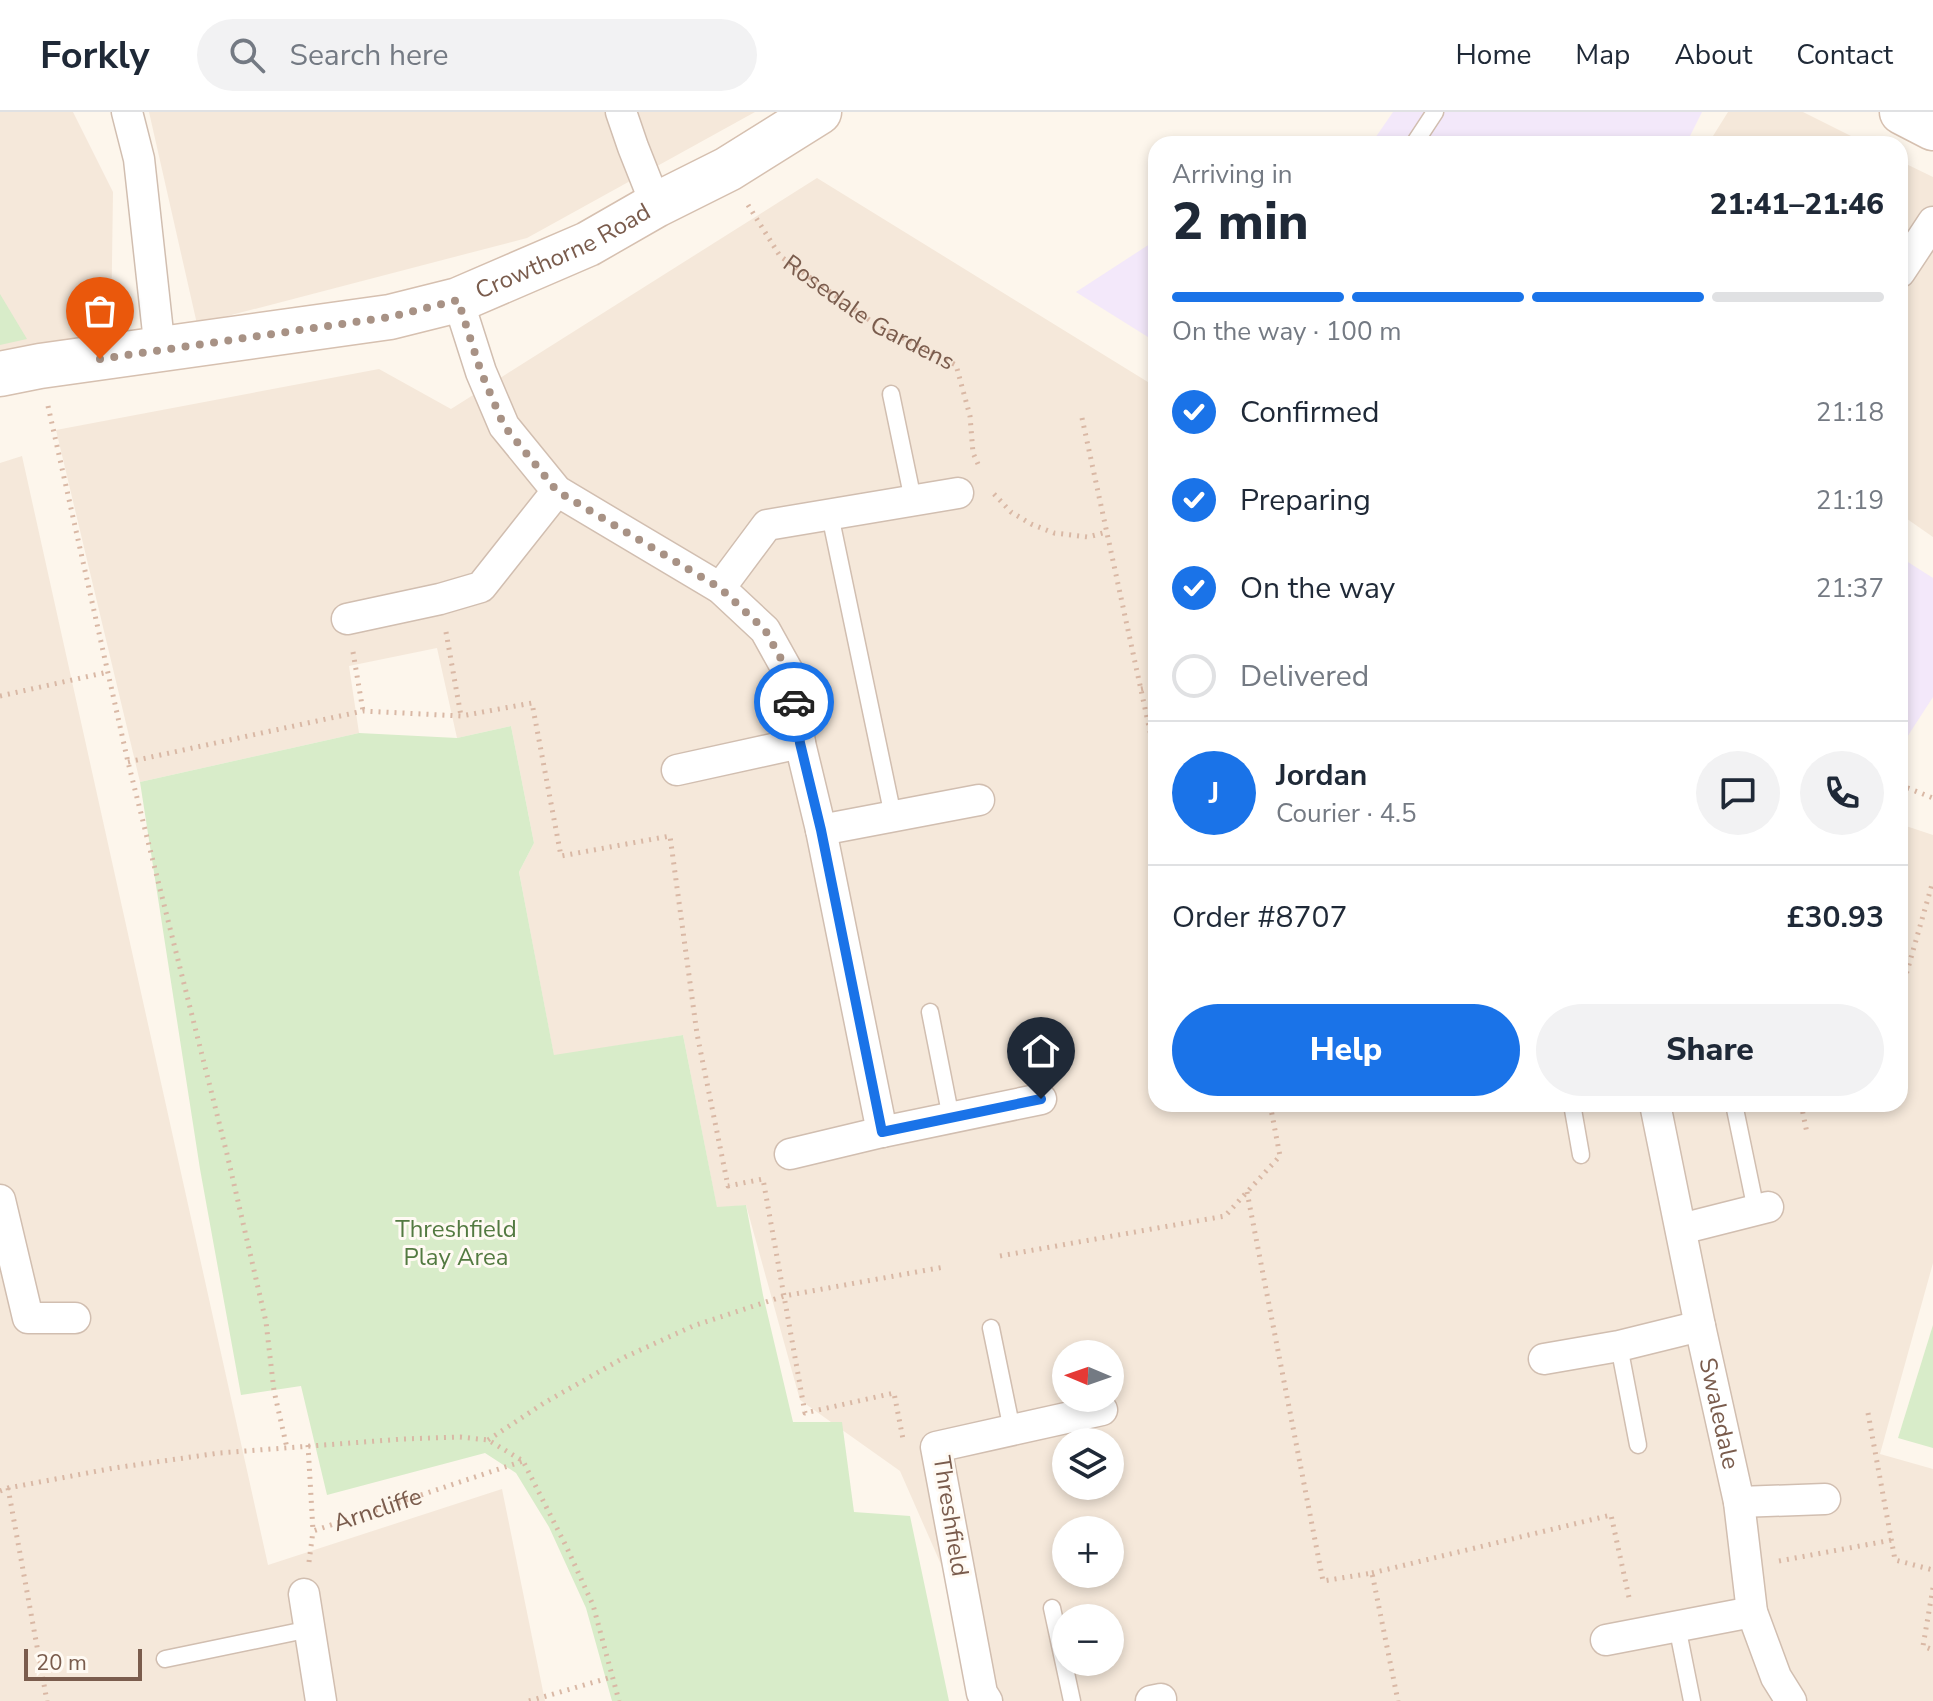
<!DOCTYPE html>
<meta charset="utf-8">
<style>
body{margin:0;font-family:"Nunito Sans",sans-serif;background:#f2f2f3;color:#1f2937;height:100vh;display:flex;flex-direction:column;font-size:30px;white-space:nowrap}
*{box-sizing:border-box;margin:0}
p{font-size:26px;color:#747a83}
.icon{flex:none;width:44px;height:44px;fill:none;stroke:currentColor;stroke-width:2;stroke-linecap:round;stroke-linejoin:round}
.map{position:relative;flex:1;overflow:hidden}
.panel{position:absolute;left:1148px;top:24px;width:760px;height:976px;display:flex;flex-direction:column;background:#fff;border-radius:24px;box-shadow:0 4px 12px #0003}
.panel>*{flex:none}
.needle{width:52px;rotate:272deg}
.tools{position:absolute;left:1052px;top:1228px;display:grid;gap:16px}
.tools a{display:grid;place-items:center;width:72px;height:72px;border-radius:50%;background:#fff;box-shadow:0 4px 12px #0003;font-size:40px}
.scale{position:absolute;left:24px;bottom:20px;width:118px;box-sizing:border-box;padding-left:8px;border:4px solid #7a5c4d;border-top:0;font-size:22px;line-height:28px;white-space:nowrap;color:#7a5c4d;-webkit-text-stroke:6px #fffaf3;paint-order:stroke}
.pin{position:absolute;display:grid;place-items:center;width:68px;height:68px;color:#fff;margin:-82px -34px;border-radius:50% 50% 50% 0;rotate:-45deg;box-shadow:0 0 8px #0007}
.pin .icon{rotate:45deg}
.courier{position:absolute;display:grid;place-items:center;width:80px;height:80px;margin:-40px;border:6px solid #1a73e8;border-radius:50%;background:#fff;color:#222;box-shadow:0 2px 10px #0007}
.summary em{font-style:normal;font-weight:800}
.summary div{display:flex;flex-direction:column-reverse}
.summary{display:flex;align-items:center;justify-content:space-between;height:136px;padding:0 24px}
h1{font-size:52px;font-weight:800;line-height:60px}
.bar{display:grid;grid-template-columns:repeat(4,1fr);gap:12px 8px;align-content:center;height:96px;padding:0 24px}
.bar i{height:10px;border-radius:6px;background:#e0e1e3}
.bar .on{background:#1a73e8}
.bar p{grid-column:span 4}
.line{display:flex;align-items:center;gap:20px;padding:0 24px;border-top:2px solid #e0e1e3}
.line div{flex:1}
.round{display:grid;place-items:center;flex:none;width:84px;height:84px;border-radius:42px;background:#f2f2f3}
ol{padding:0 24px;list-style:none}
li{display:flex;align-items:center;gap:24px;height:88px}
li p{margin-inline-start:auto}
li .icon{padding:8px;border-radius:50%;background:#1a73e8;color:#fff;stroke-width:4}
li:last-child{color:#747a83}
li i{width:44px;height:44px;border:4px solid #e0e1e3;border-radius:50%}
.cta{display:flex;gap:16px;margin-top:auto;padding:16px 24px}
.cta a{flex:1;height:92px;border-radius:48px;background:#1a73e8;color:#fff;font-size:32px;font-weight:800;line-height:92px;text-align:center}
.cta a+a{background:#f2f2f3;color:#1f2937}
header{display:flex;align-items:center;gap:48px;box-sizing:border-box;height:112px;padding:0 40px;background:#fff;border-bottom:2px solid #e0e1e3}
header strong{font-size:38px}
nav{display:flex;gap:44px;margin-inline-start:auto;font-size:28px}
.search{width:560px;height:72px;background:#f2f2f3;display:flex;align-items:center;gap:20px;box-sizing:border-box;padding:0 28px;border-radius:44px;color:#747a83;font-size:30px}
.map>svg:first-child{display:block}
.residential{fill:#f5e8da;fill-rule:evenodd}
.education{fill:#f3e8fa}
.green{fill:#d8ecc9}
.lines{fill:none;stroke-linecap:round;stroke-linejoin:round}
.lane-casing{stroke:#d1beb0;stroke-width:19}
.street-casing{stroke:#d1beb0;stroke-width:33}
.secondary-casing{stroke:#d6c0b0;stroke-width:47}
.path{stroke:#d9b8a5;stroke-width:5;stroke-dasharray:2 6;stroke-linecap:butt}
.lane{stroke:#fff;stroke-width:16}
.street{stroke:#fff;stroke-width:30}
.secondary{stroke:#fff;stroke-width:44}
.done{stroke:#a89285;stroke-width:8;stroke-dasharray:0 14.4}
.route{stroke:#1a73e8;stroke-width:10}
.labels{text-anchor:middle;stroke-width:6;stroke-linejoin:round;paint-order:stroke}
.street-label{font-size:24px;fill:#7a5c4d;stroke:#fffaf3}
.park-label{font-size:24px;fill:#537a41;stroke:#fffaf3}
</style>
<header>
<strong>Forkly</strong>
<div class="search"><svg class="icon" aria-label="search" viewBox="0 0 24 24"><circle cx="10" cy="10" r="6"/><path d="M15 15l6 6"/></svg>Search here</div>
<nav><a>Home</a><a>Map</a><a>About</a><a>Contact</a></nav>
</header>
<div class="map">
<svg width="1933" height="1589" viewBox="0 0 1933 1589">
<rect width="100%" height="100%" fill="#fdf6ec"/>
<g class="residential">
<path d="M0,0H73L113,80L111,220L0,242Z"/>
<path d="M149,0H755L527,126L197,212Z"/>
<path d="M1728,0H1803L1867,32H1708Z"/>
<path d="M1900,49L1933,65V425L1900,402Z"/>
<path d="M817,66L1156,275V992H1900V712L1933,723V1151L1880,1342L1933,1357V1589H1001L900,1359L800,1288L746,1093L717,1096L683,923L554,944L519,760L534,731L511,614L457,626L437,536L349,554L359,621L140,670L56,318L379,257L451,297ZM1066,1242H1110V1286H1066ZM1066,1330H1110V1374H1066ZM1066,1418H1110V1462H1066ZM1066,1506H1110V1550H1066Z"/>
<path d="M22,344L268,1453L502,1377L545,1589H0V351Z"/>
</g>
<g class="education">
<path d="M1393,0H1702L1686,32H1371Z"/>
<path d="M1156,128V230L1076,180Z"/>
<path d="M1900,445L1933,466V585L1900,636Z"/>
</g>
<g class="green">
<path d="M0,182L27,227L0,233Z"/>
<path d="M511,614L534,731L519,760L554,943L683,923L717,1095L746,1093L763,1183L793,1310H842L854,1400L910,1404L949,1589H612L586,1496L549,1415L516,1361L485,1341L327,1383L301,1274L241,1283L200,1057L140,670L359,621L457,626Z"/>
<path d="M1933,1213V1336L1898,1326Z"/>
</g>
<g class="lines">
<g class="lane-casing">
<g id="lane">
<path d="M1414,32L1435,0"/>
<path d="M891,282L913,388"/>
<path d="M830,403L893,704"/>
<path d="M930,900L951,1006"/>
<path d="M1572,992L1581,1043"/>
<path d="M1734,992L1756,1098"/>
<path d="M991,1216L1012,1318"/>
<path d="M1619,1234L1638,1333"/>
<path d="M1052,1496L1072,1589"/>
<path d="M1677,1514L1692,1589"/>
<path d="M165,1547L310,1517"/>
</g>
</g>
<g class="street-casing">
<g id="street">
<path d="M127,0L139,47L160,239"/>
<path d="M621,0L633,35L656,93"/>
<path d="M1900,160L1933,110"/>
<path d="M458,188L481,260L504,314L557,379L720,476L765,518L790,563L800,631L821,718L882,1020"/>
<path d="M720,476L767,413L958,381"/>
<path d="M347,507L440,487L481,475L557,379"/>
<path d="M677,658L800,631"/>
<path d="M821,718L979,688"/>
<path id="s3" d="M1655,992L1700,1214L1739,1390L1752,1500L1776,1565L1791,1589"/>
<path d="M790,1042L882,1020L1041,987"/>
<path d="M0,1088L28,1206H75"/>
<path d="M1681,1117L1768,1095"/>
<path d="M1544,1247L1619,1234L1700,1214"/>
<path d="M1739,1390L1825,1387"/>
<path d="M304,1482L321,1589"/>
<path d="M1606,1528L1752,1500"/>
<path d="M987,1589L982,1581L936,1335L1102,1298"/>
<path d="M1151,1589L1161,1587"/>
</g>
</g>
<g class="secondary-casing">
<g id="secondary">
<path d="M1902,0L1933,16"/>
<path id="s4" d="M0,262L40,254L390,205L458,188L588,132L656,93L728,57L819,0"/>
</g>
</g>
<g class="path">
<path id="s1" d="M748,93L780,144L875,212L956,253L970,304L973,341L978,352"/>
<path d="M48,294L128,650L227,1042L266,1210L274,1279L287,1336"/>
<path d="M1082,306L1156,647"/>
<path d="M994,382L1011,400L1031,412L1054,421L1088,425L1107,420"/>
<path d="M446,520L461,604"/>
<path d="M353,540L363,599"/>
<path d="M1141,577L1156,574"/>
<path d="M0,584L108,560"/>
<path d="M128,650L363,599L461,604L532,591L561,744L670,724L697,922L728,1074L763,1067L805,1301L894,1281L903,1327"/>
<path d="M1900,673L1933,686"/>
<path d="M1900,884L1933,769"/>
<path d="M1801,992L1807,1021"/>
<path d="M1247,1080L1323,1469L1372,1461L1398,1589"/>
<path d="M1000,1144L1225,1104L1280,1044L1270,992"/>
<path d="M1868,1301L1895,1448L1933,1458"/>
<path d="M488,1328L544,1291L625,1245L693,1214L784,1184L944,1155"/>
<path id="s2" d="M308,1333L313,1419L523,1349"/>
<path d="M8,1376L47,1589"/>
<path d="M0,1379L8,1376L114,1356L219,1341L403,1327L460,1325L488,1328L523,1349L567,1436L593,1493L619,1589"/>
<path d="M1779,1449L1892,1428"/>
<path d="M309,1450L313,1419"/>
<path d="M1372,1461L1611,1403L1630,1490"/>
<path d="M1933,1476L1923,1534L1933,1538"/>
<path d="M529,1589L612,1565"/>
</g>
<use href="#lane" class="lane"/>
<use href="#street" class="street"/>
<use href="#secondary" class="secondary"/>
</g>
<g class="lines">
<path class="done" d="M100,247L390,205L458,188L481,260L504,314L557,379L720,476L765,518L790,563L794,590"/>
<path class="route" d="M794,590L800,631L821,718L882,1020L1041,987"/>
</g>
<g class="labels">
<g class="street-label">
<text dy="8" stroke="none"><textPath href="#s4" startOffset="580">Crowthorne Road</textPath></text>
<text dy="8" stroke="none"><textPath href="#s1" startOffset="166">Rosedale Gardens</textPath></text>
<text dy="8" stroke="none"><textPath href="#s3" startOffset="316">Swaledale</textPath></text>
<text dy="8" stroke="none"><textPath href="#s2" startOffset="154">Arncliffe</textPath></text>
<text transform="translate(951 1404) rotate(81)" y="8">Threshfield</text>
</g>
<g class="park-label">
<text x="456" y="1125">Threshfield<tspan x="456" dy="28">Play Area</tspan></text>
</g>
</g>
</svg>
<div class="tools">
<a><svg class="needle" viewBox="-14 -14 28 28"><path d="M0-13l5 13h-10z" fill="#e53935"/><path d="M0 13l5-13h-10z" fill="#747a83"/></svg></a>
<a><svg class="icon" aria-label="layers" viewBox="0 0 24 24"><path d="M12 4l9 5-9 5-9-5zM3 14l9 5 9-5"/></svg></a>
<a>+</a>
<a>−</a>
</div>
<div class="scale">20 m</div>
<div class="pin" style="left:100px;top:247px;background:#ea580c"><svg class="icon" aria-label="bag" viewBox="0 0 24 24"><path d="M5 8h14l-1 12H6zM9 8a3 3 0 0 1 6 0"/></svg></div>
<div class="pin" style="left:1041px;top:987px;background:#1f2937"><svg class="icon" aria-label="home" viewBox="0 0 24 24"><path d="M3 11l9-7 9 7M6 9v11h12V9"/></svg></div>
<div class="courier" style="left:794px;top:590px"><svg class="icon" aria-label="car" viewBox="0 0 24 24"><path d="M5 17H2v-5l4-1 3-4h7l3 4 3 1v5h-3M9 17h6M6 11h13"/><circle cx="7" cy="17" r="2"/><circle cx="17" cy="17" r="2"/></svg></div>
<section class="panel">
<div class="summary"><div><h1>2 min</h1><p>Arriving in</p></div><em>21:41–21:46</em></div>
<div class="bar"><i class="on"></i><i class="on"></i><i class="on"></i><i></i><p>On the way · 100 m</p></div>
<ol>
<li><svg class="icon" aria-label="check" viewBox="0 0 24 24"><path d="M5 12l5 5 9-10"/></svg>Confirmed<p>21:18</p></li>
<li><svg class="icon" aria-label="check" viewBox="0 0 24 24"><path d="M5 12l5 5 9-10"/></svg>Preparing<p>21:19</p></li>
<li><svg class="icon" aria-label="check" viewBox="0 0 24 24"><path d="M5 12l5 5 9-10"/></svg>On the way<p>21:37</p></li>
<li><i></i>Delivered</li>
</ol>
<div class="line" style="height:144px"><b class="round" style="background:#1a73e8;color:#fff">J</b><div><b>Jordan</b><p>Courier · 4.5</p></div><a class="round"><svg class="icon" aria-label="chat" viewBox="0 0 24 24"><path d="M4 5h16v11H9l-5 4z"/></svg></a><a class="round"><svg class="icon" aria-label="phone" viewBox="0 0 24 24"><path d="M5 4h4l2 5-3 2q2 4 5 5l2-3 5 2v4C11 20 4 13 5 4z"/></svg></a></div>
<div class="line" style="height:104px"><div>Order #8707</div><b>£30.93</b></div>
<div class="cta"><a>Help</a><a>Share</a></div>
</section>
</div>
